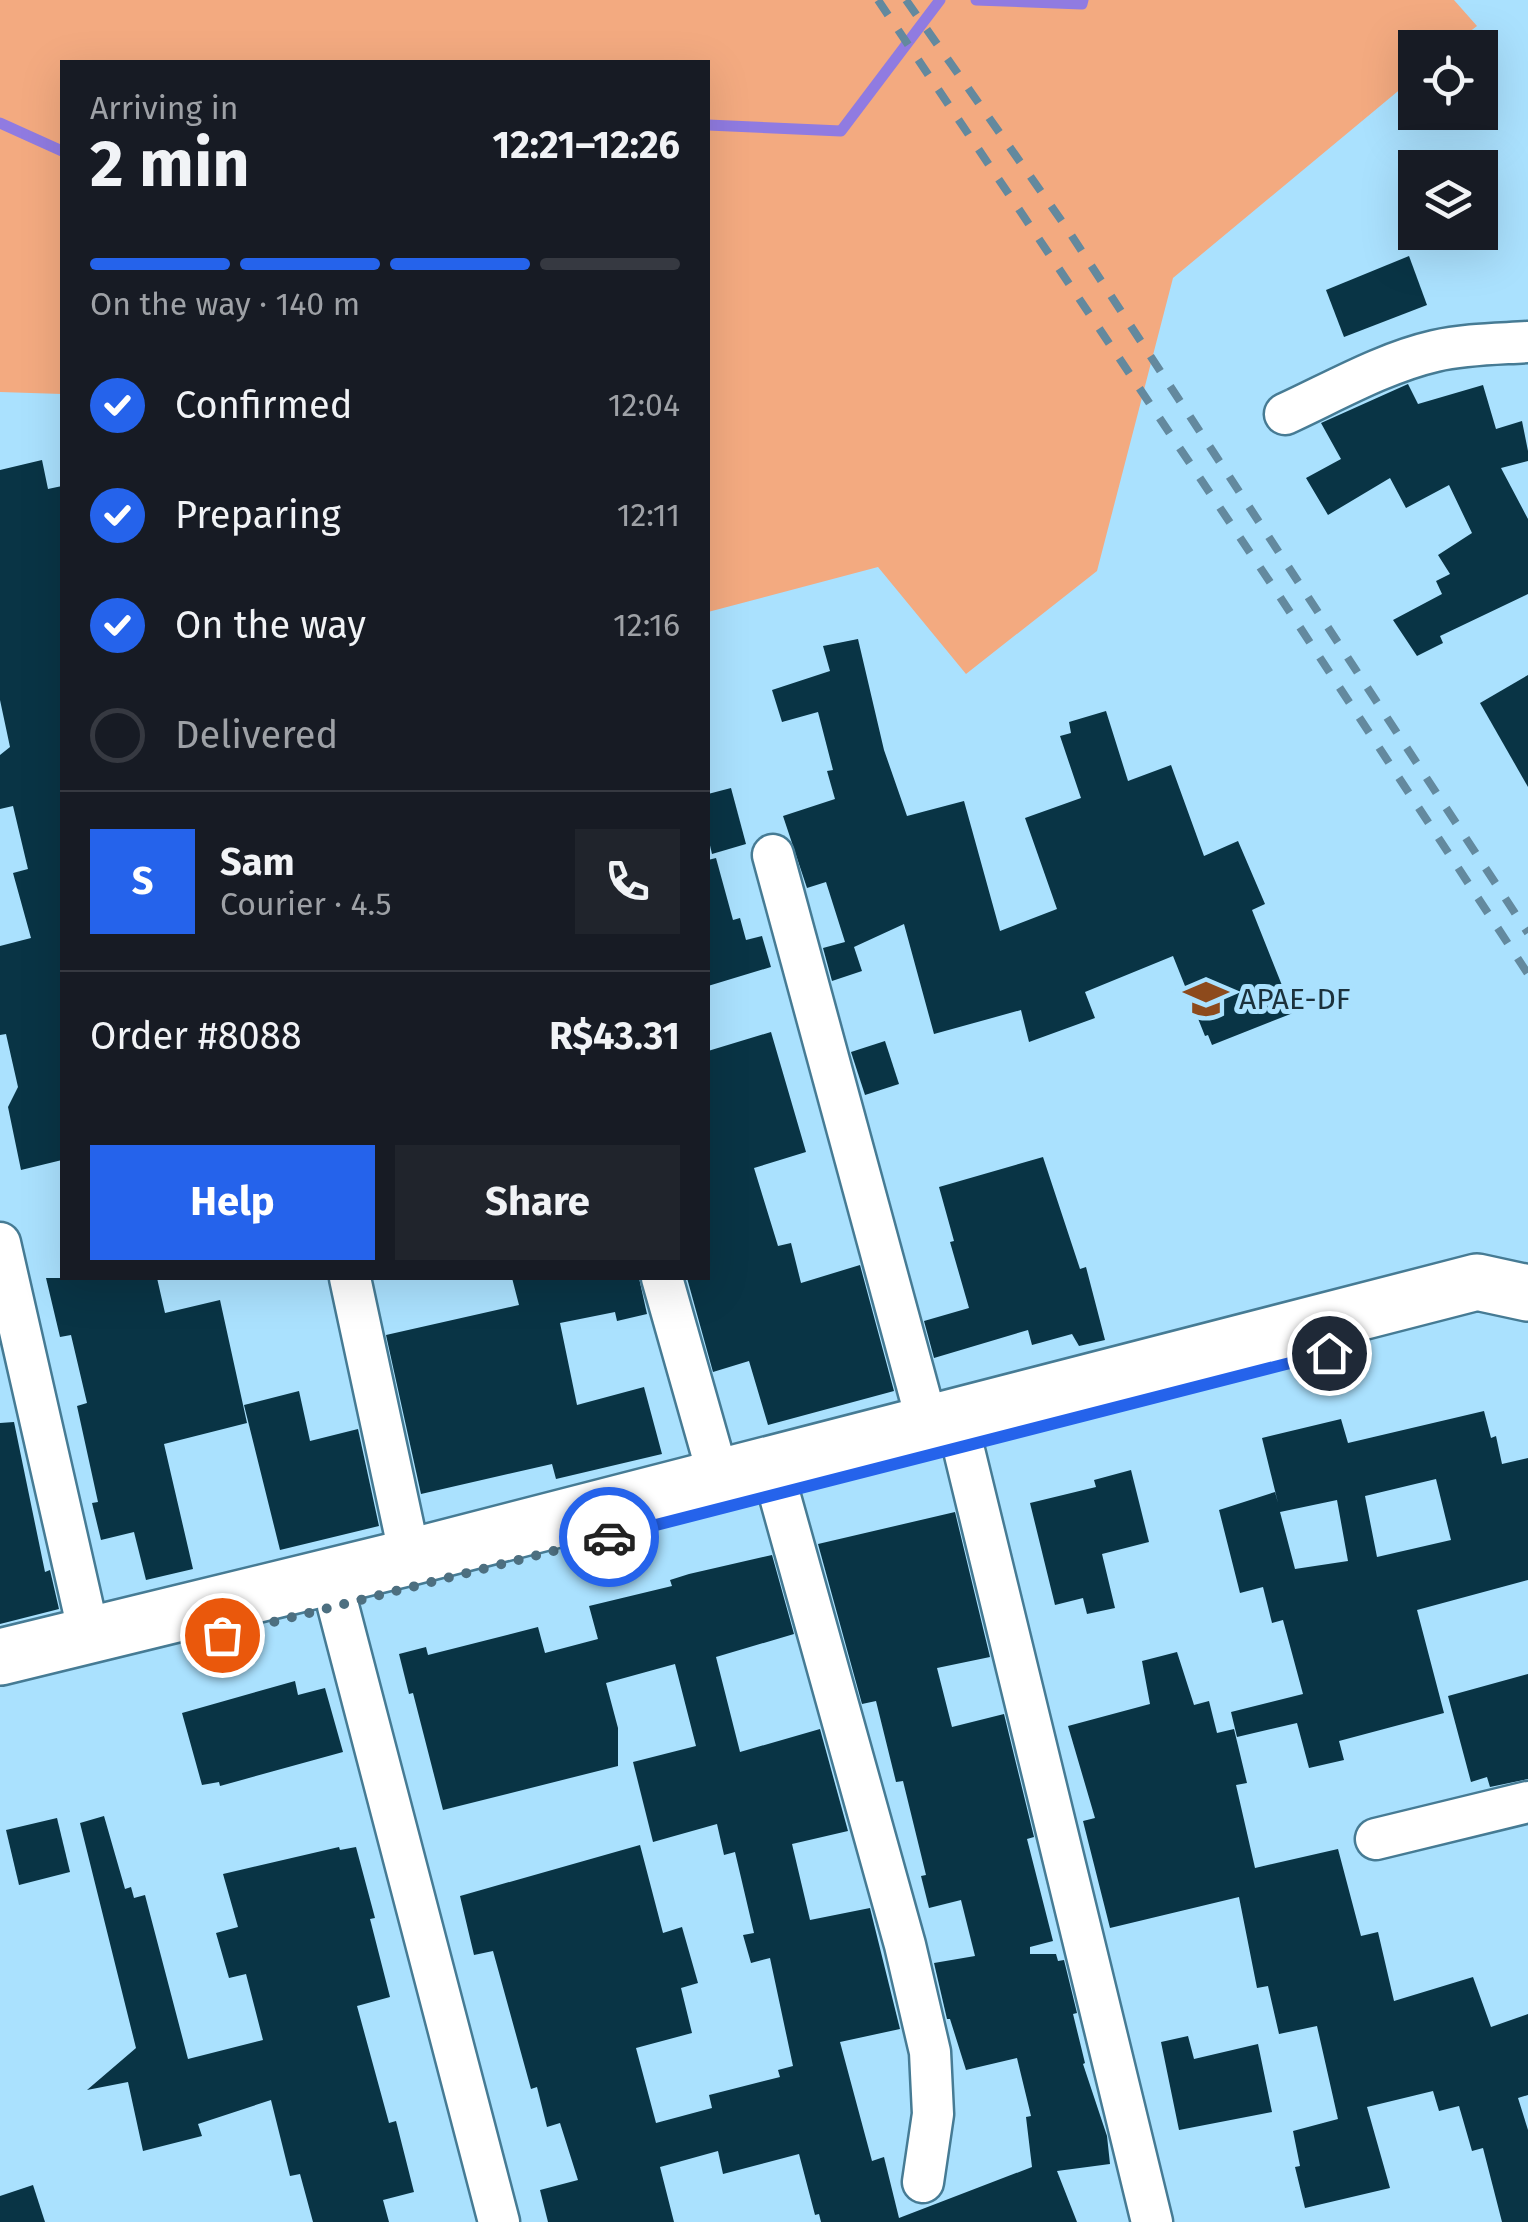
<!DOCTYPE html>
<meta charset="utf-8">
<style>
body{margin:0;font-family:"Fira Sans",sans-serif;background:#20242c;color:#f1f3f6;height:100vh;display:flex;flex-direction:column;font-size:38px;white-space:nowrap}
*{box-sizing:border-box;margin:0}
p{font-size:32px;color:#9ea1a6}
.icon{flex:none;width:55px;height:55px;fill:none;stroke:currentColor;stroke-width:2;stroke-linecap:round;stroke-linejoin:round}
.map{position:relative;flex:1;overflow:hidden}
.sheet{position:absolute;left:60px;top:60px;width:650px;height:1220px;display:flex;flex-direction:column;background:#171b24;border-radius:0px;box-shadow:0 10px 40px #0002}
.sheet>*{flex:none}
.fabs{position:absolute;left:1398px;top:30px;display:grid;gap:20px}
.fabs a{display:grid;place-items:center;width:100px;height:100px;border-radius:0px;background:#171b24;box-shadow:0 10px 40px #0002;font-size:50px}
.pin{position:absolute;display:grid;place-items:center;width:85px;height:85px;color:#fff;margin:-42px;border:5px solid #fff;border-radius:50%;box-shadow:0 2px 10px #0007}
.courier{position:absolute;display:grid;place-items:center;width:100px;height:100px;margin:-50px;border:8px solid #2563eb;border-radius:50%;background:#fff;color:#222;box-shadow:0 2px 12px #0007}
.summary em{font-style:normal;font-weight:700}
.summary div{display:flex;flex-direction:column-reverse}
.summary{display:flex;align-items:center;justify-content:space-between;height:170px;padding:0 30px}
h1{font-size:65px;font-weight:700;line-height:75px}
.bar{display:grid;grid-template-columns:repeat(4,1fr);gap:15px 10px;align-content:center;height:120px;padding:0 30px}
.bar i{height:12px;border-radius:8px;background:#363941}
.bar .current{background:#2563eb}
.bar p{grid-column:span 4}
.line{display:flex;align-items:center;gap:25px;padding:0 30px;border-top:2px solid #363941}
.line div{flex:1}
.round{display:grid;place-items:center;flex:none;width:105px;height:105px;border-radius:0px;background:#20242c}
ol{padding:0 30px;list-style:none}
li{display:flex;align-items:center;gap:30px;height:110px}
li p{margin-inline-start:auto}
li .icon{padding:10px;border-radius:50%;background:#2563eb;color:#fff;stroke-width:4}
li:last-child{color:#9ea1a6}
li i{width:55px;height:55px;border:5px solid #363941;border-radius:50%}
.button{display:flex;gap:20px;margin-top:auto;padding:20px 30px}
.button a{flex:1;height:115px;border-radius:0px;background:#2563eb;color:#fff;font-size:40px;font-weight:700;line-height:115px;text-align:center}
.button a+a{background:#20242c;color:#f1f3f6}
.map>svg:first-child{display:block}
.green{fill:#f3aa80}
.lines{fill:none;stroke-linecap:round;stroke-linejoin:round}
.stream{stroke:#907be1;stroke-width:11}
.building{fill:#093445;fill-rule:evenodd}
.street-casing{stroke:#467b94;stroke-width:45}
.secondary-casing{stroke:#467b94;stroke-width:60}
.street{stroke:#fff;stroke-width:40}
.secondary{stroke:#fff;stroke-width:55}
.rail{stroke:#63899e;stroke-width:8;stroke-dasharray:18 18;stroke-linecap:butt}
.done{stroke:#4d6f80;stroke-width:10;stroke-dasharray:0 18}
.route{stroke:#2563eb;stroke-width:12}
.labels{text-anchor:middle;stroke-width:10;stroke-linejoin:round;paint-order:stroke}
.poi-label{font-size:30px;fill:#1b313c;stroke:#aae1fe;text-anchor:start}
</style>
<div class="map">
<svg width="1528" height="2222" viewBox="0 0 1528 2222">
<rect width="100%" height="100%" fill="#aae1fe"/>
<path class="green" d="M0,0H1454L1477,26L1450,47L1415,48V77L1173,278L1097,571L966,674L878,567L708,612V62H62V394L0,392Z"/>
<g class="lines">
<g class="stream">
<path d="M976,0L1082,4L1083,0"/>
<path d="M0,123L62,151"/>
<path d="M708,125L841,131L940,0"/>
</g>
</g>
<g class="building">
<path d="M1409,256L1427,305L1344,337L1326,290Z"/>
<path d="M1408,384L1418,404L1483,385L1496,429L1522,421L1528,451V461L1501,468L1528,519V594L1440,636L1443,643L1417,656L1393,620L1442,594L1436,581L1450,574L1438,555L1472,533L1449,485L1406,508L1390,478L1328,515L1306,478L1341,459L1321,423Z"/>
<path d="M42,460L48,489L62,486V1160L21,1170L8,1107L18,1087L6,1034L0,1035V946L31,938L13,873L28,869L13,806L0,809V755L10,747L0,700V470Z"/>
<path d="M858,639L884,750L907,816L964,801L1000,931L1057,909L1025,818L1081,798L1060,736L1071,733L1069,722L1106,711L1128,781L1171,765L1204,856L1238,841L1265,904L1252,910L1293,1013L1212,1045L1208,1035L1205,1036L1173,956L1085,992L1095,1018L1029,1042L1021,1010L934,1034L904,924L854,947L862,971L832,981L823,948L845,942L826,882L807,888L783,816L835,799L827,771L833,770L818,712L782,722L772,690L830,671L823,646Z"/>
<path d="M1528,675V787L1480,703Z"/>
<path d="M731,788L746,844L712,854L708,837V794Z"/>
<path d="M716,858L733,920L740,918L746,940L762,936L771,967L708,986V860Z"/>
<path d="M771,1032L806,1152L754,1168L778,1246L791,1243L801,1283L860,1265L894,1391L768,1425L749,1361L713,1372L687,1278H708V1051Z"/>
<path d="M885,1041L899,1084L865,1095L851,1052Z"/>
<path d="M1043,1157L1080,1269L1086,1267L1105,1340L1079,1346L1072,1334L1032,1345L1028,1330L934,1358L924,1321L969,1308L950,1242L954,1241L939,1187Z"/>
<path d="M46,1278H157L165,1313L220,1300L247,1423L164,1444L193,1569L146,1580L134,1532L101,1540L92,1503L98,1502L77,1406L87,1403L71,1335L60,1337Z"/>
<path d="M512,1278H639L647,1314L617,1321L615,1312L560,1323L577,1405L644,1387L662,1454L556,1479L552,1464L421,1494L386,1335L519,1305Z"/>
<path d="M299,1391L310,1441L358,1429L379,1526L280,1550L244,1405Z"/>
<path d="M1484,1411L1491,1438L1496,1436L1502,1464L1528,1458V1580L1417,1610L1444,1713L1339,1741L1344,1760L1309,1768L1297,1723L1237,1737L1231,1712L1303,1694L1283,1620L1272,1623L1263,1587L1240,1593L1219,1510L1275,1492L1278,1503L1262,1438L1341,1419L1348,1443ZM1436,1479L1451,1540L1377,1557L1365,1496ZM1337,1500L1348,1561L1295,1569L1280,1512Z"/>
<path d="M14,1422L45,1572L50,1570L59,1609L0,1624V1423Z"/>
<path d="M1131,1470L1149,1542L1102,1554L1115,1608L1087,1614L1083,1598L1055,1605L1030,1503L1096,1487L1094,1480Z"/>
<path d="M955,1512L990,1657L937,1668L952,1727L1004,1714L1034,1837L1027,1839L1053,1941L1030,1947V1954H1056L1058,1961L1064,1960L1077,2013L1073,2014L1085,2063L1083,2064L1107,2136L1110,2164L1057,2171L1077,2222H821L819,2214L815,2215L799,2154L723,2174L718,2151L660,2167L674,2222H548L540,2190L578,2180L560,2123L547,2127L537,2087L531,2089L493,1951L474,1955L460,1896L640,1845L663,1933L682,1927L698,1983L681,1988L692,2033L636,2048L656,2123L712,2108L709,2095L780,2077L778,2070L793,2066L770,1958L751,1963L743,1935L754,1933L735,1852L724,1855L717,1824L653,1842L633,1762L696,1746L675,1664L606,1683L618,1728V1766L443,1810L413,1693L409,1694L399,1654L426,1647L428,1655L538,1627L545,1653L598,1639L589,1606L672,1586L670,1580L689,1574L772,1555L794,1634L716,1657L740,1752L820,1729L848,1831L792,1844L810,1920L870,1908L900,2029L840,2042L872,2161L884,2157L899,2218L1032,2167L1026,2117L1031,2116L1017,2058L966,2070L950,2019H947L934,1963L975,1956L961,1900L929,1908L921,1876L926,1875L903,1781L896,1782L876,1701L862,1704L818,1544Z"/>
<path d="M1177,1652L1194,1705L1209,1701L1217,1733L1234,1729L1247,1783L1236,1785L1255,1868L1338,1849L1361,1936L1378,1932L1394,2001L1473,1977L1491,2027L1528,2014V2095L1518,2098L1528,2130V2222H1502L1483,2148L1472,2151L1459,2106L1439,2111L1433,2091L1367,2107L1390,2188L1305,2208L1295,2167L1300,2166L1293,2131L1338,2119L1317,2026L1279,2034L1268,1986L1257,1988L1239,1897L1110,1928L1083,1821L1095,1818L1068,1726L1150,1704L1142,1661Z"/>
<path d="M1528,1674V1779L1490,1787L1487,1777L1471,1782L1448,1696Z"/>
<path d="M295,1681L298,1695L325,1688L343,1752L220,1786L219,1782L202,1785L182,1713Z"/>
<path d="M104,1816L125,1889L131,1887L134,1898L145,1895L188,2059L263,2040L246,1974L229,1978L216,1933L238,1927L223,1874L339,1847L340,1850L356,1847L375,1918L370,1919L390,1997L357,2006L389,2123L396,2121L414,2192L383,2200L389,2222H313L300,2174L290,2176L271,2100L198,2124L202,2136L143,2151L128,2082L87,2090L136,2048L80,1823Z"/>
<path d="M57,1818L70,1872L19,1885L6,1830Z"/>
<path d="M1188,2036L1194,2059L1258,2044L1272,2112L1179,2130L1161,2042Z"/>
<path d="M33,2185L45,2222H0V2196Z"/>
</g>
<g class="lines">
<g class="street-casing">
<g id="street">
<path d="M1285,414C1333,392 1383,363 1435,351C1466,344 1497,344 1528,342"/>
<path d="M773,855L927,1422"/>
<path d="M0,1243L89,1634"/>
<path d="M350,1278L410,1557"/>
<path d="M662,1278L718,1475"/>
<path d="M963,1446L1152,2222"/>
<path d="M779,1493L905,1945L930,2052L933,2114L923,2182"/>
<path d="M338,1606L499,2222"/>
<path d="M1376,1839L1528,1802"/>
</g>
</g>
<g class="secondary-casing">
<path id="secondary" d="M0,1657L410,1557L1477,1282L1528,1293"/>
</g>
<use href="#street" class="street"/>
<use href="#secondary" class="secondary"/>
<g class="rail">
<path d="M878,0L1280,597L1528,974"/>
<path d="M906,0L1066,227L1528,933"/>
</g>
</g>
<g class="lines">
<path class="done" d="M222,1635L609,1537"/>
<path class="route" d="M609,1537L1329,1353"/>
</g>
<defs>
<g id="school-bare" transform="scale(3.45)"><path d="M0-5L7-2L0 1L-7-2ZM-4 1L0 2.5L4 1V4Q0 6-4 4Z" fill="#8d4a1c" stroke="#aae1fe" stroke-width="2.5" paint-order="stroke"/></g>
</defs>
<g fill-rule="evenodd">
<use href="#school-bare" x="1206" y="999"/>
</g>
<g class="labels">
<g class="poi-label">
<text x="1239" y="1009">APAE-DF</text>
</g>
</g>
</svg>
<div class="fabs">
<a><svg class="icon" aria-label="locate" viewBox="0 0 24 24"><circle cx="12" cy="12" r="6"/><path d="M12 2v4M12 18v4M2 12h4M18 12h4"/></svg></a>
<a><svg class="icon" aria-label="layers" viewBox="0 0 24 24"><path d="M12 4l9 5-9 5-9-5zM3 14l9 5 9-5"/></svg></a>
</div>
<div class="pin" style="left:222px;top:1635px;background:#ea580c"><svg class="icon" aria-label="bag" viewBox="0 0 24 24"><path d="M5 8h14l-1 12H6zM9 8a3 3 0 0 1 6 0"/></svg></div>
<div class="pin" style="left:1329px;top:1353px;background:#1f2937"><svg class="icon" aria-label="home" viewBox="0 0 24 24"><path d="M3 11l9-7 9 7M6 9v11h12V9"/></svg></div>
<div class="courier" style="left:609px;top:1537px"><svg class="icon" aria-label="car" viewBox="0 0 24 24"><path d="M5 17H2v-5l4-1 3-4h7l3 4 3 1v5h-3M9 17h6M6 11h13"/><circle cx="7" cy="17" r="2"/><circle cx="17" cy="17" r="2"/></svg></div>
<section class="sheet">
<div class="summary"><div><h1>2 min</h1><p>Arriving in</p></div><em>12:21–12:26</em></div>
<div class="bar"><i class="current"></i><i class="current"></i><i class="current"></i><i></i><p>On the way · 140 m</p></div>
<ol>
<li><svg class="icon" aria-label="check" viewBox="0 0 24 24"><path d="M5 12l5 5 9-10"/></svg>Confirmed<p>12:04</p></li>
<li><svg class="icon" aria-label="check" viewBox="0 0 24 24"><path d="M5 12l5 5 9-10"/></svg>Preparing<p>12:11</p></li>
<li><svg class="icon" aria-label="check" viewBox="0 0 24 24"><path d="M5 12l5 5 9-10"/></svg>On the way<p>12:16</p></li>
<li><i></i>Delivered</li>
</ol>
<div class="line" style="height:180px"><b class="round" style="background:#2563eb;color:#fff">S</b><div><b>Sam</b><p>Courier · 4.5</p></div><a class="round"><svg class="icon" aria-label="phone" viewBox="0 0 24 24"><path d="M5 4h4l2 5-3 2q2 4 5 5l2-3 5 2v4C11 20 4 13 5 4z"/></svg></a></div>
<div class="line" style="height:130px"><div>Order #8088</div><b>R$43.31</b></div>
<div class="button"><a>Help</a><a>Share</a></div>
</section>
</div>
